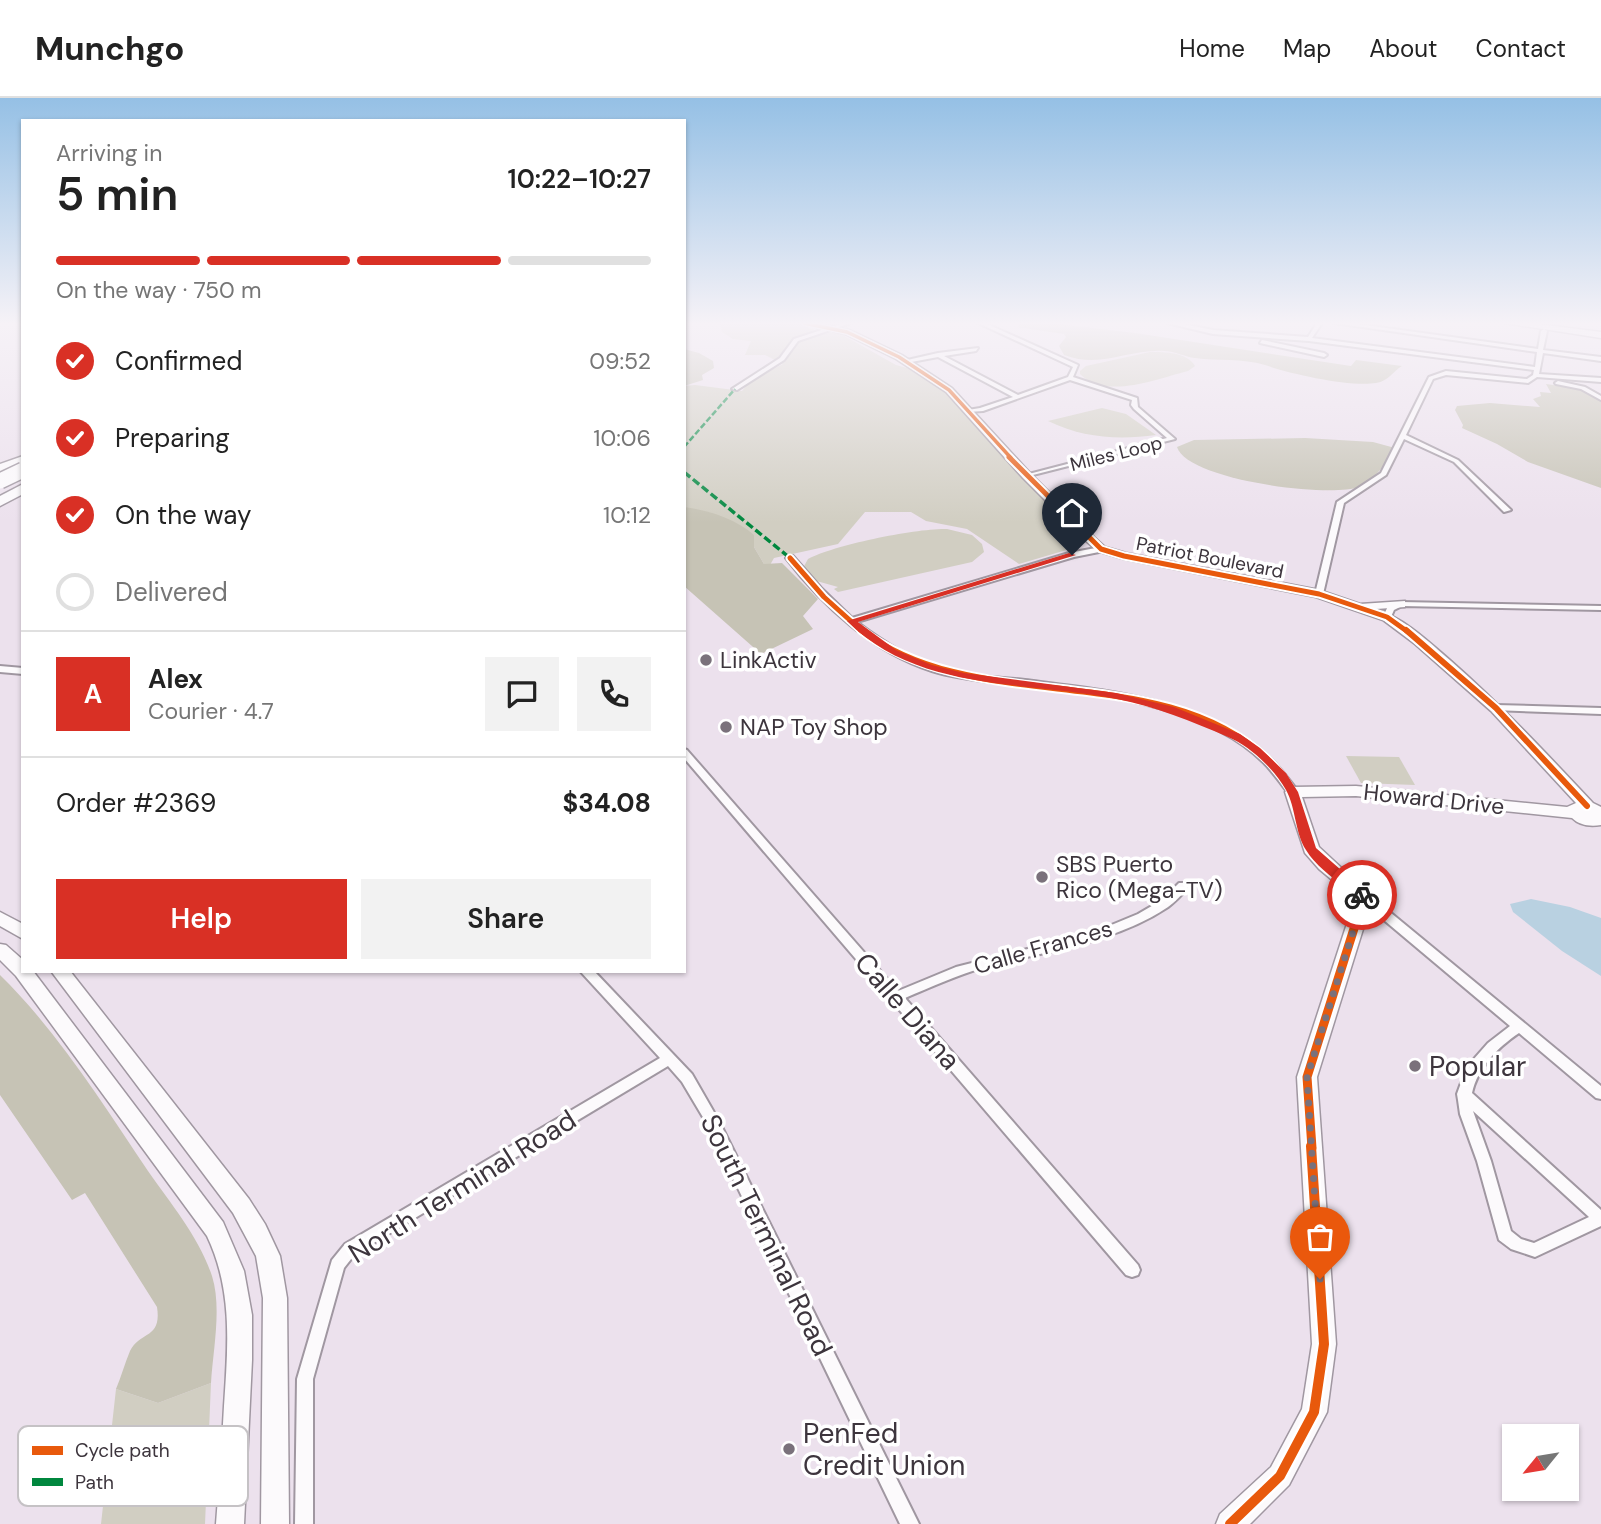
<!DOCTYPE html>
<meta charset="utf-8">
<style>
body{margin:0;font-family:"DM Sans",sans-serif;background:#f2f2f2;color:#222;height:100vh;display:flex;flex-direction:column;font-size:26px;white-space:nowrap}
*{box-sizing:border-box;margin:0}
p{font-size:23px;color:#767676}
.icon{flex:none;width:38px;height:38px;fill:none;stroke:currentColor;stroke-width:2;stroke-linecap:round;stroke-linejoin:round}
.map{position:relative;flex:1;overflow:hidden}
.details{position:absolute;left:21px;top:21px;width:665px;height:854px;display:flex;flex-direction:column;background:#fff;border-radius:0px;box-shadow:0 2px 5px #0004}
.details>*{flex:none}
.needle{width:46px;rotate:240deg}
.buttons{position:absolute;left:1502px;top:1326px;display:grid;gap:14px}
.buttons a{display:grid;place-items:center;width:77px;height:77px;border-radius:0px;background:#fff;box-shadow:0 2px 5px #0004;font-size:35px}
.pin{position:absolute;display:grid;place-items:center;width:60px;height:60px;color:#fff;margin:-72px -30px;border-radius:50% 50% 50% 0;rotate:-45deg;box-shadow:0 0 7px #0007}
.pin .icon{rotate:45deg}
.courier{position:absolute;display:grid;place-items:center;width:70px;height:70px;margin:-35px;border:5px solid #d93025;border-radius:50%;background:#fff;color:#222;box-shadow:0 2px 9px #0007}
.overview em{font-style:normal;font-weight:600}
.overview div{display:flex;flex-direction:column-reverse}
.overview{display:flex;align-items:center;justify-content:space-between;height:119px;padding:0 35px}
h1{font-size:46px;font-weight:600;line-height:52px}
.bar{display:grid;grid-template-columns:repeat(4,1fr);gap:10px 7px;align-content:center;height:84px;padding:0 35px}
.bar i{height:9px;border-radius:5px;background:#e0e0e0}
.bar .selected{background:#d93025}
.bar p{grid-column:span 4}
.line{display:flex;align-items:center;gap:18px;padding:0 35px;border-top:2px solid #e0e0e0}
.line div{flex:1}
.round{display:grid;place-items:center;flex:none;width:74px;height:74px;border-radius:0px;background:#f2f2f2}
ol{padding:0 35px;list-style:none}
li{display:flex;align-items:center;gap:21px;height:77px}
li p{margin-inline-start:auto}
li .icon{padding:7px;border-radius:50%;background:#d93025;color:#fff;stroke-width:4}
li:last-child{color:#767676}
li i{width:38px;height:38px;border:4px solid #e0e0e0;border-radius:50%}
.cta{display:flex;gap:14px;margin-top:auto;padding:14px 35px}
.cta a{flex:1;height:80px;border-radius:0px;background:#d93025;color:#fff;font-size:28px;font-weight:600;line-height:80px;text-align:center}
.cta a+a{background:#f2f2f2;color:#222}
header{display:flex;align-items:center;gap:42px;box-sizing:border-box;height:98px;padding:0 35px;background:#fff;border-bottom:2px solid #e0e0e0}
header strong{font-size:33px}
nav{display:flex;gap:38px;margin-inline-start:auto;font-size:24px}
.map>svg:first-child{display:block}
.green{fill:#d1cec2}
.forest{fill:#c6c3b5}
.water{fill:#b9d1e1}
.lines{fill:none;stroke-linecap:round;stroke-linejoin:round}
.street-casing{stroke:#a097a1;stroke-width:4}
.secondary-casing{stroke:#a097a1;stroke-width:3}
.primary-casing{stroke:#a097a1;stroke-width:3}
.highway-casing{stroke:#a097a1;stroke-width:3}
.street{fill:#fcfafc;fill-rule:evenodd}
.secondary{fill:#fcfafc;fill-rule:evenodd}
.primary{fill:#fcfafc;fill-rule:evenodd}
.highway{fill:#fcfafc;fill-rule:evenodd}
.highway-bridge-casing{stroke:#a097a1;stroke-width:18;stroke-linecap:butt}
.highway-bridge{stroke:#fcfafc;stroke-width:15}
.quiet-far1{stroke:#00873e;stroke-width:2.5;stroke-dasharray:6 2.5;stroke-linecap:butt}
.quiet{stroke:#00873e;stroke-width:3.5;stroke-dasharray:8 3.5;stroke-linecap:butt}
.cycleway-far4-casing{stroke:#fff;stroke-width:6}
.cycleway-far3-casing{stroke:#fff;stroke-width:9}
.cycleway-far2-casing{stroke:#fff;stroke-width:10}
.cycleway-far1-casing{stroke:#fff;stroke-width:13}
.cycleway-casing{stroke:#fff;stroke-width:15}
.cycleway-far4{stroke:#e8590c;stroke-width:3.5}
.cycleway-far3{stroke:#e8590c;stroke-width:5}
.cycleway-far2{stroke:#e8590c;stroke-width:6}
.cycleway-far1{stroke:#e8590c;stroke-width:9}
.cycleway{stroke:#e8590c;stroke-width:10}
.route{fill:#d93025}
.done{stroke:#7a717b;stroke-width:7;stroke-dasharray:0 12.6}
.poi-dot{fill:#7a717b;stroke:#fff;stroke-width:2.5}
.labels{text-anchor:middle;stroke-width:7;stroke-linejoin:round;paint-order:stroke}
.far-street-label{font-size:19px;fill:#3d353d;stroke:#fff}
.poi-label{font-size:23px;fill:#3d353d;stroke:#fff;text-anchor:start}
.street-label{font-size:23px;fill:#3d353d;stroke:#fff}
.near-street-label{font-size:28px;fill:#3d353d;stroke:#fff}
.near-poi-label{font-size:28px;fill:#3d353d;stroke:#fff;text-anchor:start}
.key{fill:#fff;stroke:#c5c2c5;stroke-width:2}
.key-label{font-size:19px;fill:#3d353d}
</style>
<header>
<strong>Munchgo</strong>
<nav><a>Home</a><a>Map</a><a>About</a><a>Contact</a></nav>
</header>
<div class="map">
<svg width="1601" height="1426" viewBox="0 0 1601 1426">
<rect width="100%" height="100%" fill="#ece1ed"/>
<g class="green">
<path d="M720,225H796L814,232L813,235H839L896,267L907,270L941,291L953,302L980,334L1070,430L1080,448L1019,466L967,431L926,423L911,414H865L838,446L774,460L770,467L764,466L754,449L684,409V288L695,287L742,293L750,283L783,266L765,257H745L751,243L733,241L722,234Z"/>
<path d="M1150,254C1165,254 1187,254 1195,268L1188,273C1156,281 1106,302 1080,276V273L1086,268Z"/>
<path d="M1102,310L1126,316L1156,337C1118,342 1083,340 1048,323Z"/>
<path d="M947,431L972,437L982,446L984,454L972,464L838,494L834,491L838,489L813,482L803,470L808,461C834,447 917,430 947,431Z"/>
<path d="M1346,658L1399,659L1415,687L1361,685Z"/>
<path d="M211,1285L205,1426H101L116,1291L158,1305Z"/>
</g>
<g class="forest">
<path d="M1021,225H1050L1135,235L1351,268L1356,262L1402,268C1392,274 1389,283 1376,285C1349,289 1291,276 1265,267C1242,260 1218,263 1195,260C1185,259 1175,253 1164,253C1127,251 1102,271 1064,257L1059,248L1066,239L1064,236L1017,229Z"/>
<path d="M684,251L699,255L713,263L714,270L702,277L703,282L684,288Z"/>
<path d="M1546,286L1582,291L1601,302V390L1528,364L1497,346L1462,330L1463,327L1455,312L1457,308L1490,305L1540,309L1533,301L1541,298L1540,294L1551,295Z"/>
<path d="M1305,340L1373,344L1395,350C1386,365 1375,382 1359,389C1328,400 1187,382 1177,349L1194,342Z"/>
<path d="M684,409C708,412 736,421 754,437V449L764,466L782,465L818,501L803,518L813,531L761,556L684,488Z"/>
<path d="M0,877C58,934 103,1006 148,1073C171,1106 199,1139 212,1178C222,1210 213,1252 211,1285L158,1305L116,1291C121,1279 125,1265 130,1253C140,1233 162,1241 157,1209L85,1095L72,1102L0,997Z"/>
</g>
<path class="water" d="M1531,801L1570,809L1601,820V878L1562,853L1513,814L1510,806Z"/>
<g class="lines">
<g class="street-casing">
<g id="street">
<path d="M843,225H851L798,243L784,262L737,292L732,291L780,260L794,241Z"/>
<path d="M978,225H985L1078,267L1073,279L1137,300L1138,309L1175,341L1025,379V377L1167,340L1134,311L1131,307L1132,302L1070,282L983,313L968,314V312L980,310L1013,299L938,259L906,265L903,263L938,255L978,250L976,253L944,258L1018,297L1068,279L1073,269Z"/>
<path d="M1167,225H1178L1213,232L1308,239L1317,225H1322L1312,240L1535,269L1537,254L1334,225H1350L1538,251L1541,233L1544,231L1547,233L1543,252L1601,259V263L1543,255L1539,276L1601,280V284L1537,279L1528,285L1446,277L1433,281L1406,337L1458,362L1511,412L1504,414L1454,364L1404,341L1386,377L1344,405L1323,496L1319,498L1315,496L1337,404L1381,375L1429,279L1446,273L1527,281L1533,277L1534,272L1309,243L1213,236Z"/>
<path d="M1262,242L1324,255L1327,257L1324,259L1260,245Z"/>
<path d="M1558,283L1585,289L1601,298V302L1581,291L1556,286L1555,285Z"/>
<path d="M1101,449L1105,451L1104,453L1074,459L857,524C882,543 910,561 940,570C967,578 997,579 1025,582C1104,592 1215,602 1273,663C1282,672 1289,682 1297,692L1298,694L1297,696H1289C1282,687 1274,676 1266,667C1208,606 1100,597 1021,588C992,584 961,582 932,573C873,554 823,508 786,460L793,458L822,491L852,520L1069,455Z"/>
<path d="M1401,504L1601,508V512L1402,508L1394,512L1390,521H1384L1383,519L1388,508Z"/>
<path d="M0,568L23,570V576L0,574Z"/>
<path d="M1496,607L1601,610V616L1493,612L1491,610L1493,608Z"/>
<path d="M684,651L687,652L898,893L956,869L1079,838L1109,828L1138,816L1162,802L1179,785H1187L1189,788L1187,791C1181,797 1175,804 1168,809C1114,845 1046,853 985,869C957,877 931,889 905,900L1138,1167L1140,1172L1138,1177L1132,1179L1126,1177L684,660Z"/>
<path d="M1364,795L1368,796L1601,988V1001L1596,1000L1519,935C1497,950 1478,969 1472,995L1601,1112V1128L1535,1159L1511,1151L1499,1142L1477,1063L1460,1016L1458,1002L1457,996L1461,985L1473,962L1488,945L1510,928L1360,802L1358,799L1360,796ZM1473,1013L1589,1119L1534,1145L1521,1141L1511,1133L1491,1063Z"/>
<path d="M580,873H594L692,976L719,1023L919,1426H900L707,1026L682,984L668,968L355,1156L344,1170L313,1281V1426H295L297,1281L332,1162L345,1146L660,960Z"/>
</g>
</g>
<g class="secondary-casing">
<g id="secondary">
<path d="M800,225H816L850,232L902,257L952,290L1031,376L1094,439L1105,449L1126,455L1319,492L1360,506L1405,503V509L1376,511C1405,521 1428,543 1451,563C1501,607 1547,656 1593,705L1601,709V727C1590,729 1579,727 1572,720L1356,698L1302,699L1319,749L1373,799L1317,979L1336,1246L1327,1314L1289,1387L1250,1426H1216L1220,1416L1271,1369L1302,1311L1312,1246L1297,979L1355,801L1319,771L1305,755L1285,694L1293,689L1356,688L1567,709L1576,705L1491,613L1415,546L1383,522L1316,499L1124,461L1097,453L1086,443L1023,380L946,294L896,261L845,236Z"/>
<path d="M0,814L23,826V841L0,828Z"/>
<path d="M0,846L6,847L23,862V873H33L223,1124L244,1173L252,1217V1262L244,1426H216C219,1387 222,1347 224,1308C228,1249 233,1192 207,1138L16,878L0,862Z"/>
<path d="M51,873H70L249,1101L265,1126L280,1158L287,1200L289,1426H261L263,1200L256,1158L233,1115Z"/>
</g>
</g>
<g class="primary-casing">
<path id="primary" d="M1504,225H1530L1601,234V240Z"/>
</g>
<g class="highway-casing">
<g id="highway">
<path d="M23,358V367L0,374V366Z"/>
<path d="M23,386V396L0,408V398Z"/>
</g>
</g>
<use href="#street" class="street"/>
<use href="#secondary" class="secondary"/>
<use href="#primary" class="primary"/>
<use href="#highway" class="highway"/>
<g class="highway-bridge-casing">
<path id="highway-bridge" d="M0,383L23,372"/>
</g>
<use href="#highway-bridge" class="highway-bridge"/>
<path class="quiet-far1" d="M684,349L735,291"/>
<path class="quiet" d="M684,374L790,460"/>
<g class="cycleway-far4-casing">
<path id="cycleway-far4" d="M804,225L847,234L899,259L949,292L1011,360"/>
</g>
<g class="cycleway-far3-casing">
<g id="cycleway-far3">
<path d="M1009,359L1101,451L1124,458L1319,496L1387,519L1408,534"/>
<path d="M790,460L824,499L863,534"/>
</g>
</g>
<g class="cycleway-far2-casing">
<g id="cycleway-far2">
<path d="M861,532C975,620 1160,560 1267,661C1281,675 1293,691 1298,710C1304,728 1305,744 1317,759"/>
<path d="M1406,532L1496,610L1587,708"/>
</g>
</g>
<g class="cycleway-far1-casing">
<path id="cycleway-far1" d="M1312,1050L1307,979L1364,799L1316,757"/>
</g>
<g class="cycleway-casing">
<path id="cycleway" d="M1230,1426L1280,1378L1314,1314L1324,1246L1311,1048"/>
</g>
<use href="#cycleway-far4" class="cycleway-far4"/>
<use href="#cycleway-far3" class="cycleway-far3"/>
<use href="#cycleway-far2" class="cycleway-far2"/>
<use href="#cycleway-far1" class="cycleway-far1"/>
<use href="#cycleway" class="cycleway"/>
</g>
<linearGradient id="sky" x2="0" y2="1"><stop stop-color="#95c0e5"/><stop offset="0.53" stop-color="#f6f2f7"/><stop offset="1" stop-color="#f6f2f7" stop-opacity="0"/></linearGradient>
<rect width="1601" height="425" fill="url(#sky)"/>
<path class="route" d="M1069,455L1076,457L858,524L896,552L932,567L964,575L1116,595L1174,609L1240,636L1260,650L1286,675L1298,694L1316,750L1366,794V800C1357,802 1351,795 1344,789C1331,778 1315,767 1306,752C1295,735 1296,710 1286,692C1274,671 1250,648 1228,639C1191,623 1156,609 1117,601C1025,582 919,595 847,523Z"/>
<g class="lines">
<path class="done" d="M1320,1181L1307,979L1364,799L1362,797"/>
</g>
<g class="poi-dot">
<circle cx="706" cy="562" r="7"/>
<circle cx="726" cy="629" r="7"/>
<circle cx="1042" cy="779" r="7"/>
<circle cx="1415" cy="968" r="7"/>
<circle cx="789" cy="1351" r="7"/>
</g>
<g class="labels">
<g class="far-street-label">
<text transform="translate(1116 355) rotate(-14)" y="7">Miles Loop</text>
<text transform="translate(1210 459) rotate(11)" y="7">Patriot Boulevard</text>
</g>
<g class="poi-label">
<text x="720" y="570">LinkActiv</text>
<text x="740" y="637">NAP Toy Shop</text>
<text x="1056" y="774">SBS Puerto<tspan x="1056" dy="26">Rico (Mega-TV)</tspan></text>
</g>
<g class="street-label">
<text transform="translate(1434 701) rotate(6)" y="8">Howard Drive</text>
<text transform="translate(1043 849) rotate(-16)" y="8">Calle Frances</text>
</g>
<g class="near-street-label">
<text transform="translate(908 913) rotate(49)" y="10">Calle Diana</text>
<text transform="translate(462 1088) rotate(-32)" y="10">North Terminal Road</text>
<text transform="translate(767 1137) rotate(64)" y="10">South Terminal Road</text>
</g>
<g class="near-poi-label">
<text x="1429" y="978">Popular</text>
<text x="803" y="1345">PenFed<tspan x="803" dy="32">Credit Union</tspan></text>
</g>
</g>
<rect x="18" y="1328" width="230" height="80" rx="10" class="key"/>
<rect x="32" y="1348" width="31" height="9" fill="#e8590c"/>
<rect x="32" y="1380" width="31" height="8" fill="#00873e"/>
<g class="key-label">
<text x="75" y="1359">Cycle path</text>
<text x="75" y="1391">Path</text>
</g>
</svg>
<div class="buttons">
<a><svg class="needle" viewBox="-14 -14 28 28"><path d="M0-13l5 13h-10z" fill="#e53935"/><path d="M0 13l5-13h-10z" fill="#767676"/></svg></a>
</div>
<div class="pin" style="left:1320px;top:1181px;background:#ea580c"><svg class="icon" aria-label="bag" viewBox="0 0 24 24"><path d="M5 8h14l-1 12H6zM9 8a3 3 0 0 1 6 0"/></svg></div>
<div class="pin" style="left:1072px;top:457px;background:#1f2937"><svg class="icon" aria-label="home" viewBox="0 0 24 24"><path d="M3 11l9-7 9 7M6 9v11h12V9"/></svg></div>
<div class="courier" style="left:1362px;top:797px"><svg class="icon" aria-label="bike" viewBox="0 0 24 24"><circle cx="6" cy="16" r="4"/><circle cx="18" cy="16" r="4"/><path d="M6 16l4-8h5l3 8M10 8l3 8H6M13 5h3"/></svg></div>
<section class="details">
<div class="overview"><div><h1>5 min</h1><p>Arriving in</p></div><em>10:22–10:27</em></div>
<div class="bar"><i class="selected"></i><i class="selected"></i><i class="selected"></i><i></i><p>On the way · 750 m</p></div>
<ol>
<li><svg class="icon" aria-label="check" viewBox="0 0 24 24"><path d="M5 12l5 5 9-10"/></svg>Confirmed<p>09:52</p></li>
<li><svg class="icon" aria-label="check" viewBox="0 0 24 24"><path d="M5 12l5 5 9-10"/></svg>Preparing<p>10:06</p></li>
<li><svg class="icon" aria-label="check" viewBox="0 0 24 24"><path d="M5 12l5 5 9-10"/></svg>On the way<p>10:12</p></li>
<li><i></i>Delivered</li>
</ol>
<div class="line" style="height:126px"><b class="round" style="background:#d93025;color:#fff">A</b><div><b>Alex</b><p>Courier · 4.7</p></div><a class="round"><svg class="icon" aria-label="chat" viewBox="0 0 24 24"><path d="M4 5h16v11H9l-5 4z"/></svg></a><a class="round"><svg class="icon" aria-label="phone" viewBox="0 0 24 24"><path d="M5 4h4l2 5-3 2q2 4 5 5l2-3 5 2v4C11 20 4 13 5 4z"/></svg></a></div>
<div class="line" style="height:91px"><div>Order #2369</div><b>$34.08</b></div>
<div class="cta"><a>Help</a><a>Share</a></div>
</section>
</div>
